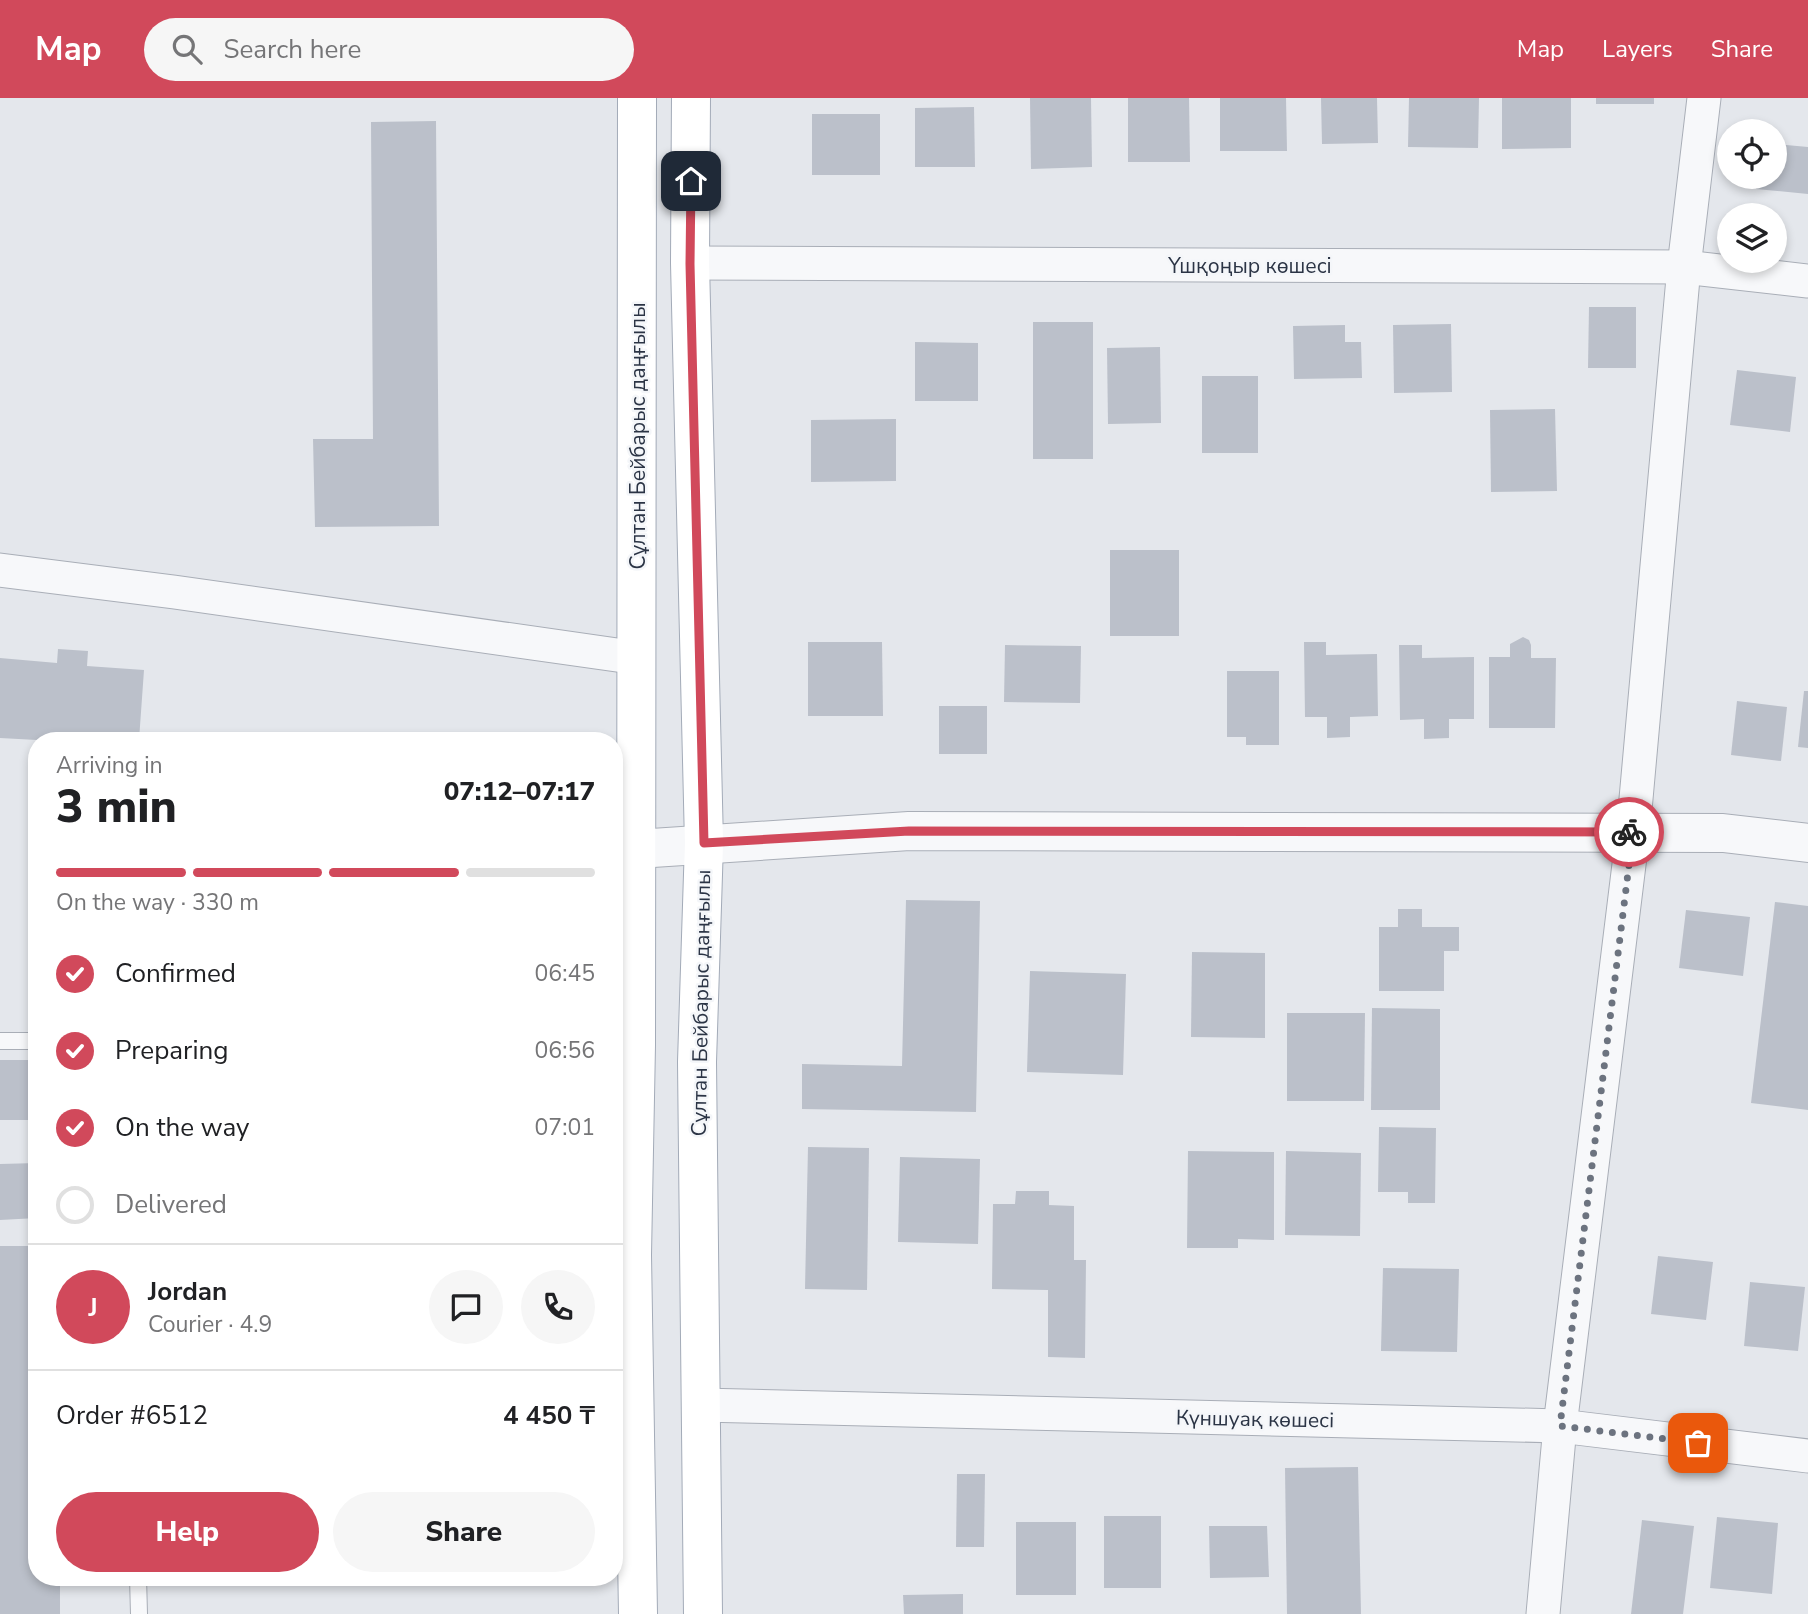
<!DOCTYPE html>
<meta charset="utf-8">
<style>
body{margin:0;font-family:"Nunito Sans",sans-serif;background:#f6f6f6;color:#202124;height:100vh;display:flex;flex-direction:column;font-size:26px;white-space:nowrap}
*{box-sizing:border-box;margin:0}
p{font-size:23px;color:#757577}
.icon{flex:none;width:38px;height:38px;fill:none;stroke:currentColor;stroke-width:2;stroke-linecap:round;stroke-linejoin:round}
.map{position:relative;flex:1;overflow:hidden}
.sheet{position:absolute;left:28px;top:634px;width:595px;height:854px;display:flex;flex-direction:column;background:#fff;border-radius:28px;box-shadow:0 4px 10px #0003}
.sheet>*{flex:none}
.buttons{position:absolute;left:1717px;top:21px;display:grid;gap:14px}
.buttons a{display:grid;place-items:center;width:70px;height:70px;border-radius:50%;background:#fff;box-shadow:0 4px 10px #0003;font-size:35px}
.pin{position:absolute;display:grid;place-items:center;width:60px;height:60px;color:#fff;margin:-30px;border-radius:14px;box-shadow:0 4px 10px #0006}
.courier{position:absolute;display:grid;place-items:center;width:70px;height:70px;margin:-35px;border:5px solid #d1495b;border-radius:50%;background:#fff;color:#222;box-shadow:0 2px 9px #0007}
.head em{font-style:normal;font-weight:800}
.head div{display:flex;flex-direction:column-reverse}
.head{display:flex;align-items:center;justify-content:space-between;height:119px;padding:0 28px}
h1{font-size:46px;font-weight:800;line-height:52px}
.bar{display:grid;grid-template-columns:repeat(4,1fr);gap:10px 7px;align-content:center;height:84px;padding:0 28px}
.bar i{height:9px;border-radius:5px;background:#e0e0e0}
.bar .active{background:#d1495b}
.bar p{grid-column:span 4}
.line{display:flex;align-items:center;gap:18px;padding:0 28px;border-top:2px solid #e0e0e0}
.line div{flex:1}
.round{display:grid;place-items:center;flex:none;width:74px;height:74px;border-radius:37px;background:#f6f6f6}
ol{padding:0 28px;list-style:none}
li{display:flex;align-items:center;gap:21px;height:77px}
li p{margin-inline-start:auto}
li .icon{padding:7px;border-radius:50%;background:#d1495b;color:#fff;stroke-width:4}
li:last-child{color:#757577}
li i{width:38px;height:38px;border:4px solid #e0e0e0;border-radius:50%}
.primary-button{display:flex;gap:14px;margin-top:auto;padding:14px 28px}
.primary-button a{flex:1;height:80px;border-radius:42px;background:#d1495b;color:#fff;font-size:28px;font-weight:800;line-height:80px;text-align:center}
.primary-button a+a{background:#f6f6f6;color:#202124}
header{display:flex;align-items:center;gap:42px;box-sizing:border-box;height:98px;padding:0 35px;background:#d1495b;color:#fff}
header strong{font-size:33px}
nav{display:flex;gap:38px;margin-inline-start:auto;font-size:24px}
.search{width:490px;height:63px;background:#f6f6f6;display:flex;align-items:center;gap:18px;box-sizing:border-box;padding:0 24px;border-radius:38px;color:#757577;font-size:26px}
.map>svg:first-child{display:block}
.building{fill:#bbc0ca}
.lines{fill:none;stroke-linecap:round;stroke-linejoin:round}
.service-casing{stroke:#a9aeb7;stroke-width:18}
.minor-casing{stroke:#a9aeb7;stroke-width:35}
.tertiary-casing{stroke:#a9aeb7;stroke-width:40}
.primary-casing{stroke:#a3abb8;stroke-width:40}
.service{stroke:#f7f8fa;stroke-width:16}
.minor{stroke:#f7f8fa;stroke-width:33}
.tertiary{stroke:#f7f8fa;stroke-width:38}
.primary{stroke:#fff;stroke-width:38}
.done{stroke:#6c737f;stroke-width:7;stroke-dasharray:0 12.6}
.route{stroke:#d1495b;stroke-width:9}
.labels{text-anchor:middle;stroke-width:5;stroke-linejoin:round;paint-order:stroke}
.street-label{font-size:21px;fill:#2b3445;stroke:#f4f6f9}
</style>
<header>
<strong>Map</strong>
<div class="search"><svg class="icon" aria-label="search" viewBox="0 0 24 24"><circle cx="10" cy="10" r="6"/><path d="M15 15l6 6"/></svg>Search here</div>
<nav><a>Map</a><a>Layers</a><a>Share</a></nav>
</header>
<div class="map">
<svg width="1808" height="1516" viewBox="0 0 1808 1516">
<rect width="100%" height="100%" fill="#e4e7ec"/>
<g class="building">
<path d="M1030,0H1091L1092,69L1031,71Z"/>
<path d="M1128,0H1189L1190,64H1128Z"/>
<path d="M1220,0H1286L1287,53H1220Z"/>
<path d="M1321,0H1377L1378,45L1322,46Z"/>
<path d="M1409,0H1479L1478,50L1408,49Z"/>
<path d="M1502,0H1571V50L1502,51Z"/>
<rect x="1596" y="0" width="58" height="6"/>
<path d="M974,9L975,69H915V10Z"/>
<rect x="812" y="16" width="68" height="61"/>
<path d="M436,23L439,428L315,429L313,341H373L371,24Z"/>
<path d="M1774,46L1808,49V96L1756,91L1757,79H1774Z"/>
<path d="M1589,209H1636V270H1588Z"/>
<rect x="1033" y="224" width="60" height="137"/>
<path d="M1451,226L1452,294L1394,295L1393,227Z"/>
<path d="M1345,227V244H1361L1362,280L1294,281L1293,228Z"/>
<path d="M915,244L978,245V303H915Z"/>
<path d="M1160,249L1161,325L1108,326L1107,250Z"/>
<path d="M1737,272L1796,279L1790,334L1730,327Z"/>
<rect x="1202" y="278" width="56" height="77"/>
<path d="M1555,311L1557,393L1491,394L1490,312Z"/>
<path d="M896,321V383L811,384V322Z"/>
<rect x="1110" y="452" width="69" height="86"/>
<path d="M1523,539L1529,542L1531,547V560H1556L1555,630H1489V559H1510V546Z"/>
<path d="M808,544H882L883,618H808Z"/>
<path d="M1304,544H1326V557L1377,556L1378,618L1350,619V639L1327,640V619H1305Z"/>
<path d="M1005,547L1081,548L1080,605L1004,604Z"/>
<path d="M1399,547H1422V560L1474,559V621H1449V640L1424,641V621L1400,622Z"/>
<path d="M58,551L88,553L87,568L144,572L139,642H37L0,640V560L57,565Z"/>
<path d="M1227,573H1279V647H1246V639H1227Z"/>
<path d="M1804,593H1808V650L1798,649Z"/>
<path d="M1737,603L1787,609L1781,663L1731,657Z"/>
<rect x="939" y="608" width="48" height="48"/>
<path d="M906,802L980,803L976,1014L802,1011V966L902,968Z"/>
<path d="M1775,804L1808,808V1012L1751,1005Z"/>
<path d="M1398,811H1422V829H1459V853H1444V893H1379V829H1398Z"/>
<path d="M1686,812L1750,819L1743,878L1679,870Z"/>
<path d="M1192,854L1265,855V940L1191,939Z"/>
<path d="M1030,873L1126,876L1123,977L1027,974Z"/>
<path d="M1372,910L1440,911V1012H1371Z"/>
<path d="M1287,915H1365L1364,1003H1287Z"/>
<rect x="0" y="962" width="37" height="60"/>
<path d="M1379,1029L1436,1030L1435,1105H1408V1094H1378Z"/>
<path d="M808,1049L869,1050L867,1192L805,1191Z"/>
<path d="M1188,1053L1274,1054V1142L1238,1141V1150H1187Z"/>
<path d="M1286,1053L1361,1055L1360,1138L1285,1137Z"/>
<path d="M900,1059L980,1061L978,1146L898,1144Z"/>
<path d="M37,1065V1120L0,1122V1066Z"/>
<path d="M1016,1093H1049V1107L1074,1108V1162H1086L1085,1260L1048,1259V1192L992,1191L993,1106H1015Z"/>
<path d="M0,1148H37V1479H60V1516H0Z"/>
<path d="M1658,1158L1713,1164L1706,1222L1651,1216Z"/>
<path d="M1383,1170L1459,1171L1457,1254L1381,1253Z"/>
<path d="M1750,1184L1805,1189L1798,1253L1744,1248Z"/>
<path d="M1358,1369L1361,1516H1287L1285,1370Z"/>
<path d="M957,1376H985L984,1449H956Z"/>
<rect x="1104" y="1418" width="57" height="72"/>
<path d="M1717,1419L1778,1425L1772,1496L1710,1490Z"/>
<path d="M1642,1422L1694,1428L1683,1516H1631Z"/>
<rect x="1016" y="1424" width="60" height="73"/>
<path d="M1209,1428H1267L1269,1479L1210,1480Z"/>
<path d="M963,1496V1516H904L903,1497Z"/>
</g>
<g class="lines">
<g class="service-casing">
<g id="service">
<path d="M0,943H37"/>
<path d="M138,1479L139,1516"/>
</g>
</g>
<g class="minor-casing">
<g id="minor">
<path d="M690,165L1684,169L1808,183"/>
<path d="M0,472L174,494L638,560"/>
<path d="M701,1307L1560,1328L1808,1358"/>
<path d="M1543,1516L1560,1328L1633,734L1684,169L1704,0"/>
</g>
</g>
<g class="tertiary-casing">
<path id="tertiary" d="M637,751L909,733L1723,735L1808,745"/>
</g>
<g class="primary-casing">
<g id="primary">
<path d="M637,0L636,947L632,1157L638,1516"/>
<path d="M691,0L690,165L704,745L697,964L703,1516"/>
</g>
</g>
<use href="#service" class="service"/>
<use href="#minor" class="minor"/>
<use href="#tertiary" class="tertiary"/>
<use href="#primary" class="primary"/>
</g>
<g class="lines">
<path class="done" d="M1629,734H1633L1560,1328L1698,1345"/>
<path class="route" d="M691,83L690,166L704,745L909,733L1629,734"/>
</g>
<g class="labels">
<g class="street-label">
<text x="1250" y="175">Үшқоңыр көшесі</text>
<text transform="translate(638 338) rotate(-90)" y="7">Сұлтан Бейбарыс даңғылы</text>
<text transform="translate(701 905) rotate(-89)" y="7">Сұлтан Бейбарыс даңғылы</text>
<text transform="translate(1255 1321) rotate(1)" y="7">Күншуақ көшесі</text>
</g>
</g>
</svg>
<div class="buttons">
<a><svg class="icon" aria-label="locate" viewBox="0 0 24 24"><circle cx="12" cy="12" r="6"/><path d="M12 2v4M12 18v4M2 12h4M18 12h4"/></svg></a>
<a><svg class="icon" aria-label="layers" viewBox="0 0 24 24"><path d="M12 4l9 5-9 5-9-5zM3 14l9 5 9-5"/></svg></a>
</div>
<div class="pin" style="left:1698px;top:1345px;background:#ea580c"><svg class="icon" aria-label="bag" viewBox="0 0 24 24"><path d="M5 8h14l-1 12H6zM9 8a3 3 0 0 1 6 0"/></svg></div>
<div class="pin" style="left:691px;top:83px;background:#1f2937"><svg class="icon" aria-label="home" viewBox="0 0 24 24"><path d="M3 11l9-7 9 7M6 9v11h12V9"/></svg></div>
<div class="courier" style="left:1629px;top:734px"><svg class="icon" aria-label="bike" viewBox="0 0 24 24"><circle cx="6" cy="16" r="4"/><circle cx="18" cy="16" r="4"/><path d="M6 16l4-8h5l3 8M10 8l3 8H6M13 5h3"/></svg></div>
<section class="sheet">
<div class="head"><div><h1>3 min</h1><p>Arriving in</p></div><em>07:12–07:17</em></div>
<div class="bar"><i class="active"></i><i class="active"></i><i class="active"></i><i></i><p>On the way · 330 m</p></div>
<ol>
<li><svg class="icon" aria-label="check" viewBox="0 0 24 24"><path d="M5 12l5 5 9-10"/></svg>Confirmed<p>06:45</p></li>
<li><svg class="icon" aria-label="check" viewBox="0 0 24 24"><path d="M5 12l5 5 9-10"/></svg>Preparing<p>06:56</p></li>
<li><svg class="icon" aria-label="check" viewBox="0 0 24 24"><path d="M5 12l5 5 9-10"/></svg>On the way<p>07:01</p></li>
<li><i></i>Delivered</li>
</ol>
<div class="line" style="height:126px"><b class="round" style="background:#d1495b;color:#fff">J</b><div><b>Jordan</b><p>Courier · 4.9</p></div><a class="round"><svg class="icon" aria-label="chat" viewBox="0 0 24 24"><path d="M4 5h16v11H9l-5 4z"/></svg></a><a class="round"><svg class="icon" aria-label="phone" viewBox="0 0 24 24"><path d="M5 4h4l2 5-3 2q2 4 5 5l2-3 5 2v4C11 20 4 13 5 4z"/></svg></a></div>
<div class="line" style="height:91px"><div>Order #6512</div><b>4 450 ₸</b></div>
<div class="primary-button"><a>Help</a><a>Share</a></div>
</section>
</div>
